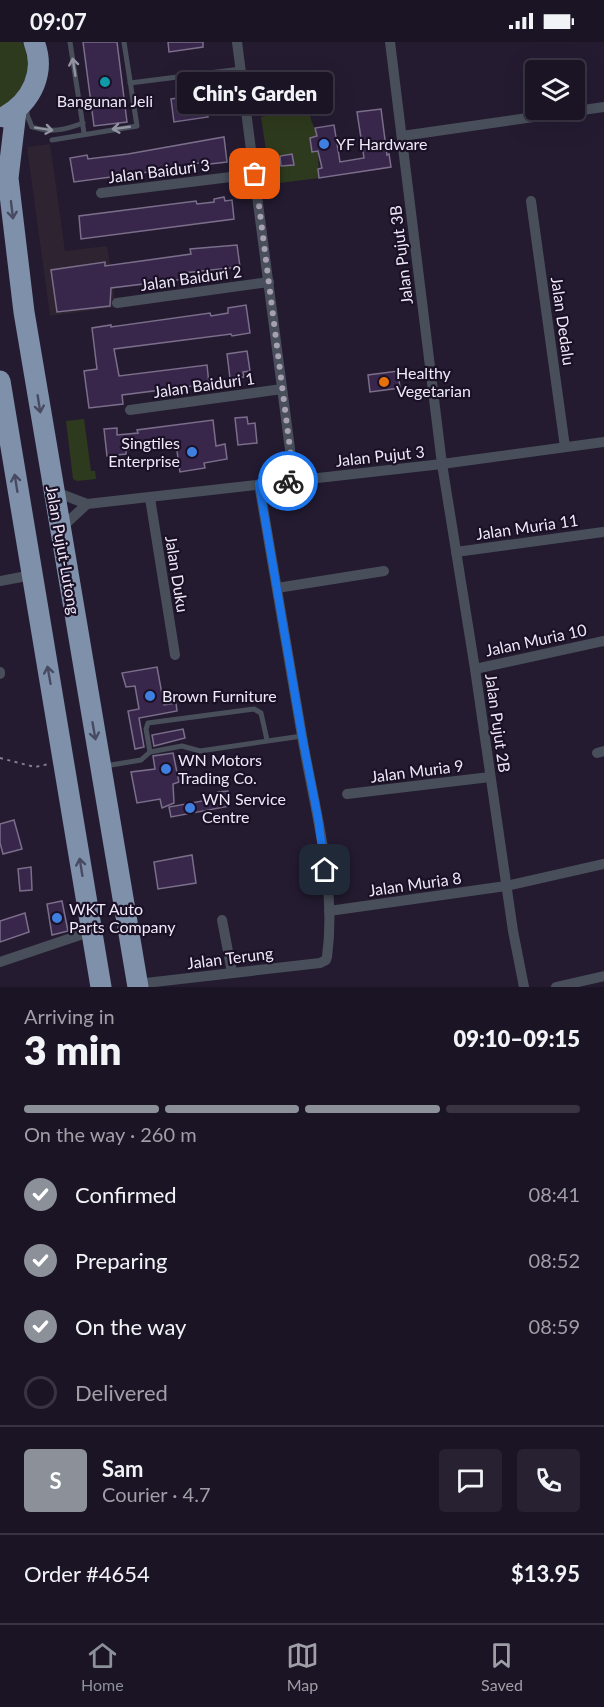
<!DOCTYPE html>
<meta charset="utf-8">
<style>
body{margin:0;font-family:Lato,sans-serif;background:#282132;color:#f1f3f6;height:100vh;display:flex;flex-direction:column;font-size:22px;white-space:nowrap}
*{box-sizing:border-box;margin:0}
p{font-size:20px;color:#a09ea7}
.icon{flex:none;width:33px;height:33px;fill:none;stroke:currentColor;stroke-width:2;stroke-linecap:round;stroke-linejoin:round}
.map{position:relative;height:945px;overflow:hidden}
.drawer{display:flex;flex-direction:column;background:#1b1425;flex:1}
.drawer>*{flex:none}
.tools{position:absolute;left:525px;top:18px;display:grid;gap:12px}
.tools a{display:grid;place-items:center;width:60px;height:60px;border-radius:6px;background:#1b1425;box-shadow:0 6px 24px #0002,0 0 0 2px #393342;font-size:30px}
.pin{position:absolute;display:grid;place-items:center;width:51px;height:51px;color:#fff;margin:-26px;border-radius:12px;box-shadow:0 3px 9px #0006}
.courier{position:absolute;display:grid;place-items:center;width:60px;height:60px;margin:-30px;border:4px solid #1a73e8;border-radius:50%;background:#fff;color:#222;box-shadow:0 2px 8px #0007}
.bubble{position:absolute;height:42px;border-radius:6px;background:#1b1425;box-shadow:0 6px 24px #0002,0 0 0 2px #393342;font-size:20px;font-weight:800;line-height:42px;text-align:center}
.head em{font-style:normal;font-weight:800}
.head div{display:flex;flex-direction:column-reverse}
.head{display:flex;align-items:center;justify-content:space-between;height:102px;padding:0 24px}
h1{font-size:39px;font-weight:800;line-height:45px}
.bar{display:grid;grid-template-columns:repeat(4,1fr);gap:9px 6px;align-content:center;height:72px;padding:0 24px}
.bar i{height:8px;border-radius:4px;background:#393342}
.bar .current{background:#8c9099}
.bar p{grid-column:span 4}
.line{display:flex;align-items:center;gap:15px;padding:0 24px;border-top:2px solid #393342}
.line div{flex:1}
.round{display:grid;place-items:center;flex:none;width:63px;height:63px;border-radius:6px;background:#282132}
ol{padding:0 24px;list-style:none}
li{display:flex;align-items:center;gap:18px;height:66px}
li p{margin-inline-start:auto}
li .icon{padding:6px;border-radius:50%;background:#8c9099;color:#fff;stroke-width:4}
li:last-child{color:#a09ea7}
li i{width:33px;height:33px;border:3px solid #393342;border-radius:50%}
.status{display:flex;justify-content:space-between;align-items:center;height:42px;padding:0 30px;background:#1b1425;direction:ltr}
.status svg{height:16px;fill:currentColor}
.dock{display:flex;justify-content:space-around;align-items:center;height:84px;border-top:2px solid #393342;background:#1b1425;font-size:16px;color:#a09ea7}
.dock a{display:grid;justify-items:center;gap:3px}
.dock .current{color:#8c9099}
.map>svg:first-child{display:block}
.industrial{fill:#2e2331}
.green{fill:#2e3a1d}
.building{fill:#38274b;stroke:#7a6e8a;stroke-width:1.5}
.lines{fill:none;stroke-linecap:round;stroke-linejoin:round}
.path{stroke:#857d90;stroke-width:2;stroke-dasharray:3 4.5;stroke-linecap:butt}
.lane{stroke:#484f5a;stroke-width:5}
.street{stroke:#484f5a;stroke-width:10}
.highway{stroke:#7e90aa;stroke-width:21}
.oneway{stroke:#9394a1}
.oneway2{stroke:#484a62}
.done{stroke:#a7a0b2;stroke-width:6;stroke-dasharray:0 10.8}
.route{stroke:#1a73e8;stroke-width:8}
.culture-dot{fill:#0f9aa8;stroke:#1b1127;stroke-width:2}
.shop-dot{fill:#3f7fe0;stroke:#1b1127;stroke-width:2}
.food-dot{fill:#e8710a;stroke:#1b1127;stroke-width:2}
.labels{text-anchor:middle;stroke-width:4.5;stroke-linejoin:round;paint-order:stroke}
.poi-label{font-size:16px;fill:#eee8f8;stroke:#1b1127;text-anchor:start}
.street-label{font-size:16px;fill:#eee8f8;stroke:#1b1127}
</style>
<div class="status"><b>09:07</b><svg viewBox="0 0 49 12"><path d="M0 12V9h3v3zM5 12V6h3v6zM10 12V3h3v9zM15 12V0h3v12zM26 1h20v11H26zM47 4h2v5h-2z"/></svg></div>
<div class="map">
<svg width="604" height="945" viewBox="0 0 604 945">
<rect width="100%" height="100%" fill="#241b31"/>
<path class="industrial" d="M50,102L65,209L107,204L116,265L50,274L27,105Z"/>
<g class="green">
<path d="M0,0H22C35,26 24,52 0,66Z"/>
<path d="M307,66L317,94L310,96L312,110L318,109L319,136L271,142L261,75Z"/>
<path d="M84,377L91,429H95L96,437L77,439L73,437L66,379Z"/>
</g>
<g class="building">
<path d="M83,0H117L127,80L94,84Z"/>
<path d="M168,0H203V5L169,10Z"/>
<path d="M224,50L226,69L213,71L207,73L208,75L174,80L171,57Z"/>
<path d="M381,67L387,113L389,112L391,125L319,136L318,127L322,126L318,109L312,110L310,96L317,94L315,86L334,83L340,120L364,116L357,70Z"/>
<path d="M224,95L227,120L210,122L209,119L193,122V124L74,140L70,116L87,113L88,117L128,112Z"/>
<path d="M292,112L294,123L281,124L280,114Z"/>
<path d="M224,155L225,159L232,158L234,177L81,197L79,174L196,159L197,162L214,160V157Z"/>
<path d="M237,203L240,225L183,231L184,237L111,246L110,264L57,270L51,228L105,220V224L141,219L191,212L190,207Z"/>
<path d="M246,263L250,291L232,294L231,292L114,307L119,334L207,323L209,342L122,353L123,362L89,366L84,329L97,327L92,286L111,283V285L210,271L211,274L228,271V266Z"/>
<path d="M247,309L250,329L243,330L244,335L230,336L227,312Z"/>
<path d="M398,329L400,346L370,350L368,333Z"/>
<path d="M247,375L248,382L255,381L257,401L238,403L235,376Z"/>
<path d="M213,378L216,404L225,402L227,417L204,421L205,426L180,430L176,402L126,408V412L107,414L104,387L117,386V393L138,391L137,388Z"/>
<path d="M157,625L164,663L176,661L177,669L139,676L144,705L135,707L128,669L139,667L135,644L126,645L122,631Z"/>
<path d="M183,687L185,696L154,704L152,693Z"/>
<path d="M173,711L179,740L173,742L174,761L162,766L160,757L137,761L131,730L155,727L153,714Z"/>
<path d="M228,749L230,764L171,775L169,765L219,756L218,750Z"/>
<path d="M14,778L22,807L3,812L0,801V782Z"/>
<path d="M192,813L196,841L158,847L154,820Z"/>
<path d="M31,825L32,848L20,849L18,827Z"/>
<path d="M62,859L68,889L52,893L47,862Z"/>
<path d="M25,871L29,890L0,900V879Z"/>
</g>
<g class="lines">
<path class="path" d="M0,716L35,725L49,722"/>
<g class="lane">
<path d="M70,0L84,91"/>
<path d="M130,41L241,27"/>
<path d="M27,66V73L32,85C50,91 65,88 83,81"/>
<path d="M52,98L137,84L124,0"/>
<path d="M150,710L146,687L148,681L254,667L261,671L267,698"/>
<path d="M105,724L141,718L150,710L182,704L200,709L302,694"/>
</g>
<g class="street">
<path d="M237,0L294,438"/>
<path d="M390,0L442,422L475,627L513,889L524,945"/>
<path d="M402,94L604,65"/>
<path d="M101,151L255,132"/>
<path d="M531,159L565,405"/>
<path d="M117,261L269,240"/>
<path d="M130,368L282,347"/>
<path d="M53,449L87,462L442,422L604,400"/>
<path d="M150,456L175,613"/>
<path d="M61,486L87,462"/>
<path d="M456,510L603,490"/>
<path d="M0,539L32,533"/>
<path d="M277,546L384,529"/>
<path d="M475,627L604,599"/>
<path d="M0,630V632"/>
<path d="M597,711L604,709"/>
<path d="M347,752L490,735"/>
<path d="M329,869L506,844L604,822"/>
<path d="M222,878L232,930"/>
<path d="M0,920L92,889"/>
<path d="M137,942L320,921L326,918L327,915C337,842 314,765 302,694C287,610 273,526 259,442"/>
<path d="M556,945L604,934"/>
</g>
<g class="highway">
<path d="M16,69L8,136L24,270L138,945"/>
<path d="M4,75C32,60 46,30 34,0"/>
<path d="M0,339L101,945"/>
</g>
</g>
<defs><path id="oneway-shaft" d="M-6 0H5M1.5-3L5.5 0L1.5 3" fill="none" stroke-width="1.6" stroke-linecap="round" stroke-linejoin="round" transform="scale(1.5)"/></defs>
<g class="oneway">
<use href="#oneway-shaft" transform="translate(74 25) rotate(-99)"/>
<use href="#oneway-shaft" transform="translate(121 86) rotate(172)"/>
<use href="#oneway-shaft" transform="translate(44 87) rotate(9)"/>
</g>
<g class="oneway2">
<use href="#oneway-shaft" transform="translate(12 168) rotate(83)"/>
<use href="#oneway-shaft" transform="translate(39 362) rotate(81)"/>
<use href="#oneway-shaft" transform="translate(16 441) rotate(-99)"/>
<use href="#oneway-shaft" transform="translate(49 633) rotate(-100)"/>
<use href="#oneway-shaft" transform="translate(94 689) rotate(80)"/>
<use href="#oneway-shaft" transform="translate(81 825) rotate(-99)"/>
</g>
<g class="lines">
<path class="done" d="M255,132L294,438L288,439"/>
<path class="route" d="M288,439L259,442L302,694L318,776L325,828"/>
</g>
<circle class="culture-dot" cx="105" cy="40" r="6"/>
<g class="shop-dot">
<circle cx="324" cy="102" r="6"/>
<circle cx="192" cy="410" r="6"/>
<circle cx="150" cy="654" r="6"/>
<circle cx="166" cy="727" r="6"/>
<circle cx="190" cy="766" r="6"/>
<circle cx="57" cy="876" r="6"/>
</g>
<circle class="food-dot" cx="384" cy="340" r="6"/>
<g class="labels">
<g class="poi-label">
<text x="105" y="65" text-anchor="middle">Bangunan Jeli</text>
<text x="336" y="108">YF Hardware</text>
<text x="396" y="337">Healthy<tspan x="396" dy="18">Vegetarian</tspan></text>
<text x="180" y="407" text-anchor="end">Singtiles<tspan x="180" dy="18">Enterprise</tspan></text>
<text x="162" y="660">Brown Furniture</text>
<text x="178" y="724">WN Motors<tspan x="178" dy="18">Trading Co.</tspan></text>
<text x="202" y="763">WN Service<tspan x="202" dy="18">Centre</tspan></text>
<text x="69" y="873">WKT Auto<tspan x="69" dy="18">Parts Company</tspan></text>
</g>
<g class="street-label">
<text transform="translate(159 129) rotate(-7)" y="6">Jalan Baiduri 3</text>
<text transform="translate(401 213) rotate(-97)" y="6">Jalan Pujut 3B</text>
<text transform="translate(191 236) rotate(-8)" y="6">Jalan Baiduri 2</text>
<text transform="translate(563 279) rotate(82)" y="6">Jalan Dedalu</text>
<text transform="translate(204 343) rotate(-8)" y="6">Jalan Baiduri 1</text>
<text transform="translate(380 414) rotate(-6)" y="6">Jalan Pujut 3</text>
<text transform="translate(527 485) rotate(-8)" y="6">Jalan Muria 11</text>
<text transform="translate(63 508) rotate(80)" y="6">Jalan Pujut-Lutong</text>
<text transform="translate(177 532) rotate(81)" y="6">Jalan Duku</text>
<text transform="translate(536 598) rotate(-12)" y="6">Jalan Muria 10</text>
<text transform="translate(498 681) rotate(82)" y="6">Jalan Pujut 2B</text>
<text transform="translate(417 729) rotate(-7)" y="6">Jalan Muria 9</text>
<text transform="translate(415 842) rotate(-8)" y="6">Jalan Muria 8</text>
<text transform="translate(230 916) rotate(-7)" y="6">Jalan Terung</text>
</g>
</g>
</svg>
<div class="tools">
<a><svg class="icon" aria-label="layers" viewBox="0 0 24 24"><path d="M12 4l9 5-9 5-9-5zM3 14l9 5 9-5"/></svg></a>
</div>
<div class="pin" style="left:255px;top:132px;background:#ea580c"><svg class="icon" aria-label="bag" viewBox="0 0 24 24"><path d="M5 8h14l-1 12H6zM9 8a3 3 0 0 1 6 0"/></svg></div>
<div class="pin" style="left:325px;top:828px;background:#1f2937"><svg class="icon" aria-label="home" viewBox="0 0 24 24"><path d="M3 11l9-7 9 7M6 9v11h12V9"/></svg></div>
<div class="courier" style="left:288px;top:439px"><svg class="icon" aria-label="bike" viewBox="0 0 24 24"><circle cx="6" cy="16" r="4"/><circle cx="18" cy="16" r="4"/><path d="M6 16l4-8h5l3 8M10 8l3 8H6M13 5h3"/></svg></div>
<div class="bubble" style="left:177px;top:30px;width:156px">Chin's Garden</div>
</div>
<section class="drawer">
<div class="head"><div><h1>3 min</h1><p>Arriving in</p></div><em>09:10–09:15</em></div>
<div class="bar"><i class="current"></i><i class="current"></i><i class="current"></i><i></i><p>On the way · 260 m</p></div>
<ol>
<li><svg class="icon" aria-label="check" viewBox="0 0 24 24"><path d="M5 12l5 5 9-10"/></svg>Confirmed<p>08:41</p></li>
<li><svg class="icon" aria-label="check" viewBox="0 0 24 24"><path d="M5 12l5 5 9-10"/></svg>Preparing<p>08:52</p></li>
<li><svg class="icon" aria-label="check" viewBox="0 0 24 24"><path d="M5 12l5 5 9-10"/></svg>On the way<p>08:59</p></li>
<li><i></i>Delivered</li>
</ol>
<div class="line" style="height:108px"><b class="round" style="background:#8c9099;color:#fff">S</b><div><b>Sam</b><p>Courier · 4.7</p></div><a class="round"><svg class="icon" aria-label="chat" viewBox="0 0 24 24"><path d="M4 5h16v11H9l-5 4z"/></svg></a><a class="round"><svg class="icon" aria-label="phone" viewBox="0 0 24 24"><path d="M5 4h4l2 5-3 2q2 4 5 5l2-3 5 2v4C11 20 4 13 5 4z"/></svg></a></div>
<div class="line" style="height:78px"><div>Order #4654</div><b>$13.95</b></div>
</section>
<nav class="dock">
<a class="current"><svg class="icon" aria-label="home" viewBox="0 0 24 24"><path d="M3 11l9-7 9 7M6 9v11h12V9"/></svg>Home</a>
<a><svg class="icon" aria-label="map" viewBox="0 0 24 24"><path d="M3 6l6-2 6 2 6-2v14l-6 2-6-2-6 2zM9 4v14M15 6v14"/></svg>Map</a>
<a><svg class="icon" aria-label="saved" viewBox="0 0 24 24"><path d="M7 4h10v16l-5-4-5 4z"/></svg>Saved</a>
</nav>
